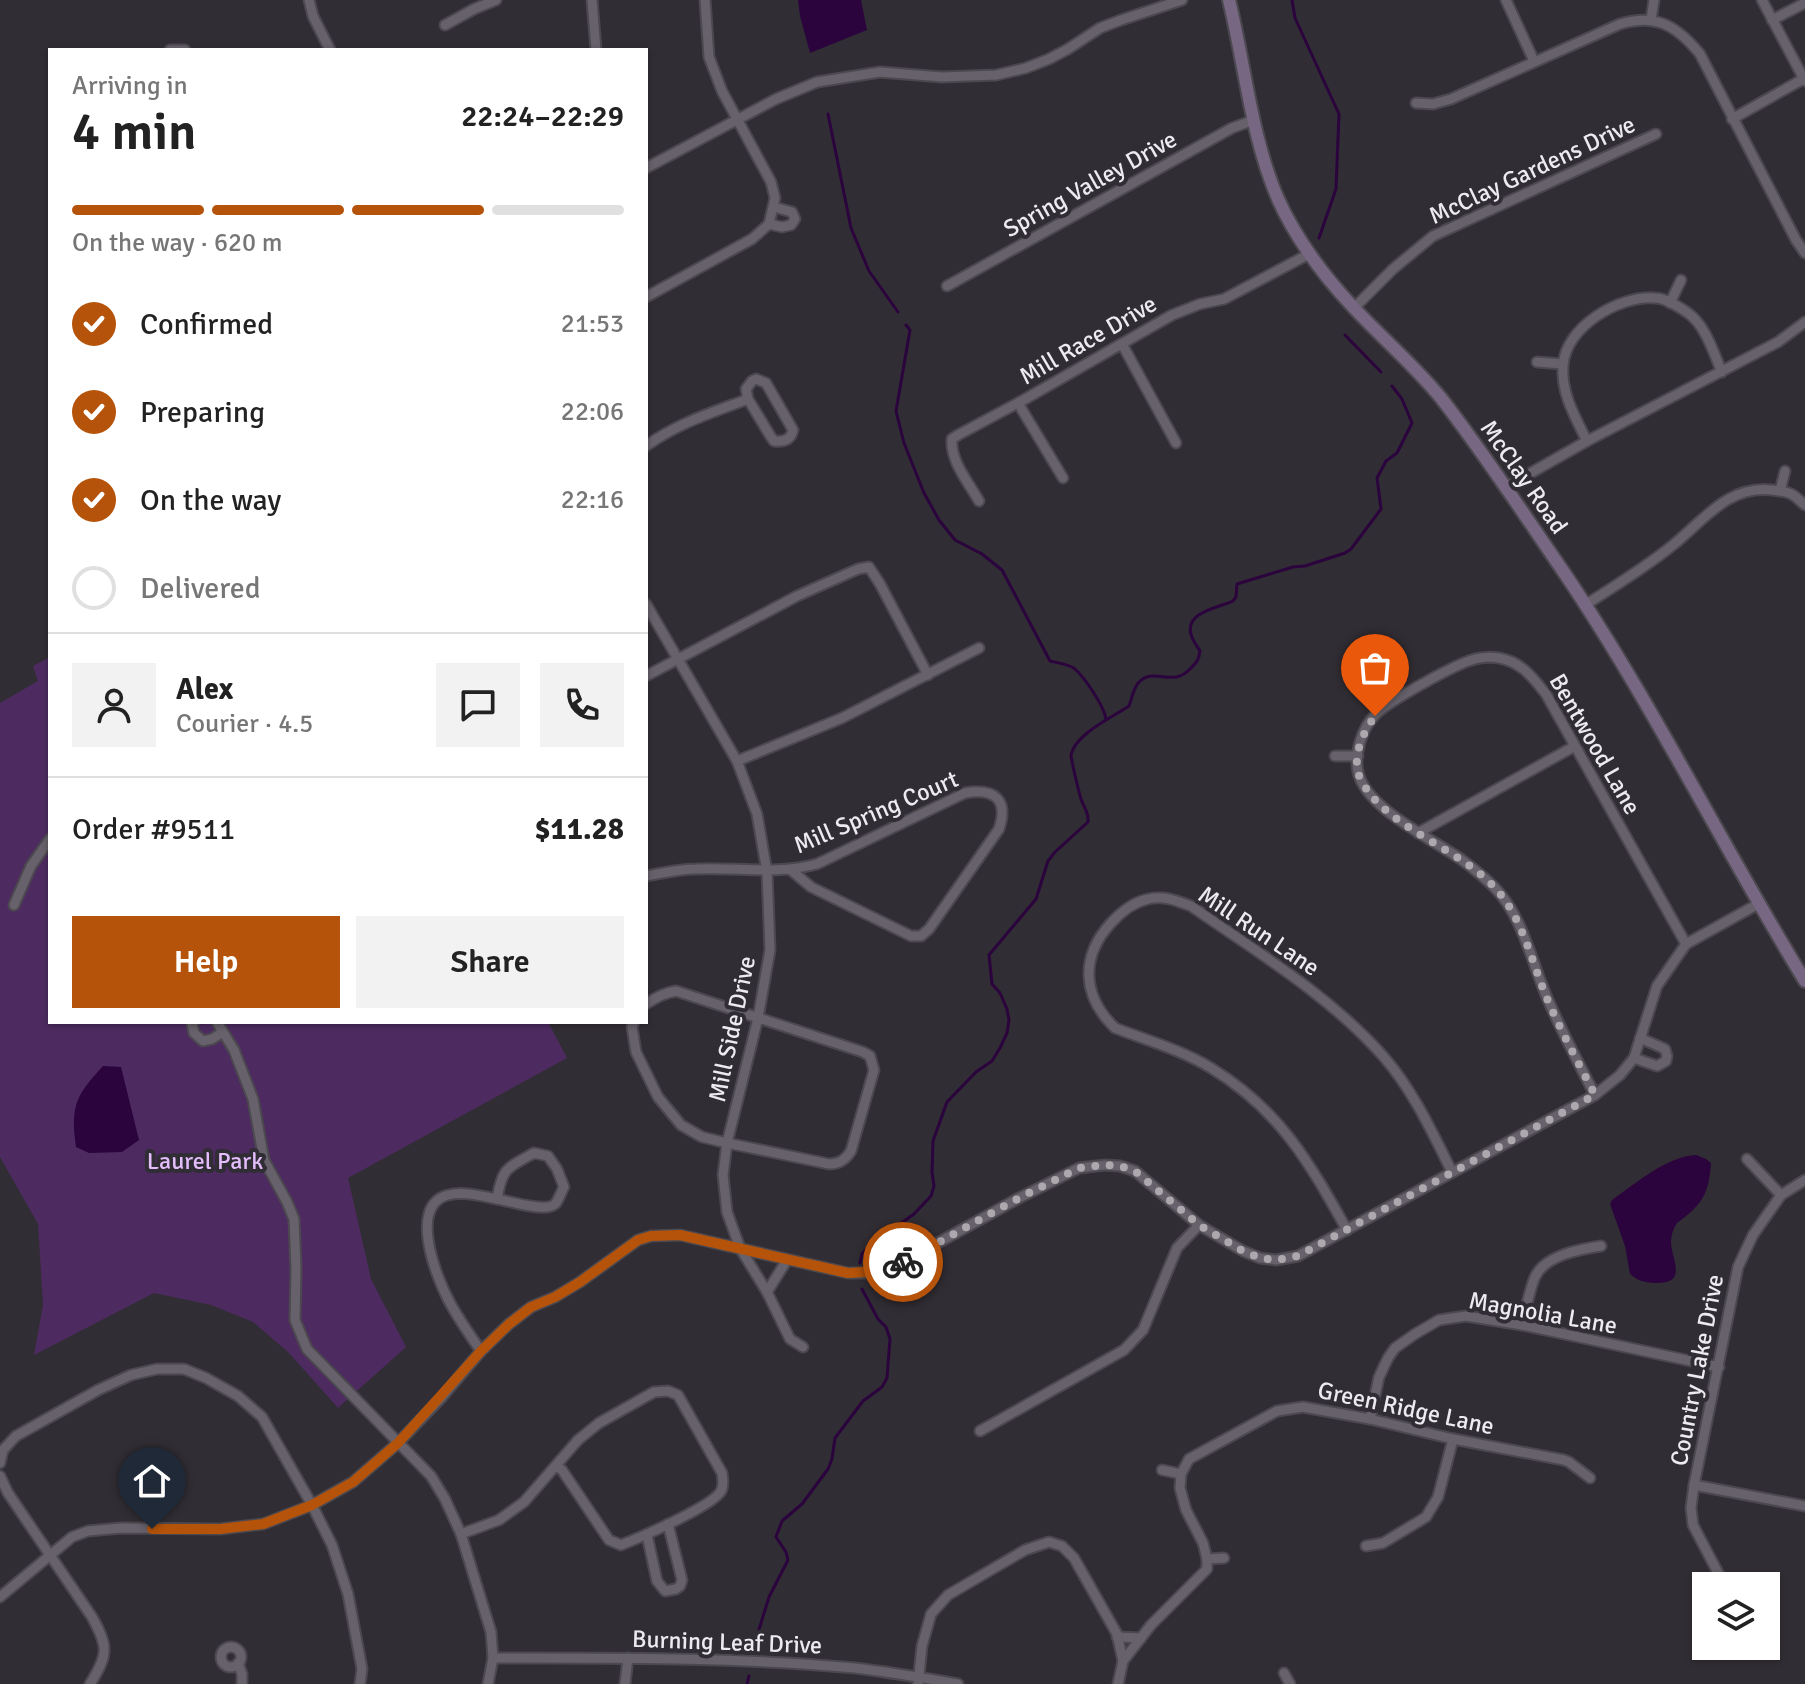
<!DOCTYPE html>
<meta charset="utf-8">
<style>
body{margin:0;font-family:Signika,sans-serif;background:#f2f2f2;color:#222;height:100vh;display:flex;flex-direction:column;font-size:30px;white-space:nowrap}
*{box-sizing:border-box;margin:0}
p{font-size:26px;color:#767676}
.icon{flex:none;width:44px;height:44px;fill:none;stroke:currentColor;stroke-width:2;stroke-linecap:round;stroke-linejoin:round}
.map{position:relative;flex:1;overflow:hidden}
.details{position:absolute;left:48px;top:48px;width:600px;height:976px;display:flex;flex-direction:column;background:#fff;border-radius:0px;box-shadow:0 2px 6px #0004}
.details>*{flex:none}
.tools{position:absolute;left:1692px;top:1572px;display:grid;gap:16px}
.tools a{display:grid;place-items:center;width:88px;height:88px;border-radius:0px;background:#fff;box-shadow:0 2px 6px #0004;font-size:40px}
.pin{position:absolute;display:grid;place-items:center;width:68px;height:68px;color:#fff;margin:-82px -34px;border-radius:50% 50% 50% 0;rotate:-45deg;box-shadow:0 0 8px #0007}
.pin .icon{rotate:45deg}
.courier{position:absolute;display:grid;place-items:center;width:80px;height:80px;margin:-40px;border:6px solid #b45309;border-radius:50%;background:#fff;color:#222;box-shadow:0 2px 10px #0007}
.head em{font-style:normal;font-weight:600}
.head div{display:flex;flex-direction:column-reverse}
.head{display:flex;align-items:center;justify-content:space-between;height:136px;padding:0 24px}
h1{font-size:52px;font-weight:600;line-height:60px}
.bar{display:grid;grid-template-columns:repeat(4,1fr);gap:12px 8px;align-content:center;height:96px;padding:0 24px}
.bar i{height:10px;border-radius:6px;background:#e0e0e0}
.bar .on{background:#b45309}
.bar p{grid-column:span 4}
.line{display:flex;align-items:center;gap:20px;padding:0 24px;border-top:2px solid #e0e0e0}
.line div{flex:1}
.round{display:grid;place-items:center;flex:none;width:84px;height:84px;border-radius:0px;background:#f2f2f2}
ol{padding:0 24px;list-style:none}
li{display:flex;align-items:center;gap:24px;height:88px}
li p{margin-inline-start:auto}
li .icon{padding:8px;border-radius:50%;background:#b45309;color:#fff;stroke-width:4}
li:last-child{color:#767676}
li i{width:44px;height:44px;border:4px solid #e0e0e0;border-radius:50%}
.primary-button{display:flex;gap:16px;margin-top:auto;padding:16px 24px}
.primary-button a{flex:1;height:92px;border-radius:0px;background:#b45309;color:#fff;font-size:32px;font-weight:600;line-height:92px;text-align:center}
.primary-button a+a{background:#f2f2f2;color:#222}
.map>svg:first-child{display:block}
.green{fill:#4d2b60}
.water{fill:#2b043d}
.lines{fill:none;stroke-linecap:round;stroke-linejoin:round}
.stream{stroke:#2b043d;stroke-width:3}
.minor-casing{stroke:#4c484f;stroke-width:13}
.secondary-casing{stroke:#4c484f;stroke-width:16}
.minor{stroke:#66616a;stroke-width:9}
.secondary{stroke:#776782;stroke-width:12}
.done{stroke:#aca8ae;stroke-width:8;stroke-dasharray:0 14.4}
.route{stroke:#b45309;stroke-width:10}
.labels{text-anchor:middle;stroke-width:8;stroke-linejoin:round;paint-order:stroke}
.street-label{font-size:24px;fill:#eeebf0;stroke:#312d34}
.park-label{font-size:24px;fill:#e4bdfc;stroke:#312d34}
</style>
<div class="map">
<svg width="1805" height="1684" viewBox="0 0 1805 1684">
<rect width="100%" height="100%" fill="#312d34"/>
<path class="green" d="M50,657V1022H548L567,1058L348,1178L371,1279L406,1347L338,1408L289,1353L253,1322L211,1305L154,1293L34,1355L43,1305L38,1224L0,1157V703L38,681L33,666Z"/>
<g class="water">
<path d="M798,0H861L867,30L810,53L800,16Z"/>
<path d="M103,1066L121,1067L139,1140L122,1152L89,1153L76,1147C70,1106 76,1095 103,1066Z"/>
<path d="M1696,1155L1706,1159L1711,1163C1709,1194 1702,1205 1677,1223C1673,1229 1671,1235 1671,1242C1671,1259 1690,1285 1653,1283C1644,1282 1638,1281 1630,1274L1625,1246L1610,1204L1612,1200C1635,1184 1667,1156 1696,1155Z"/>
</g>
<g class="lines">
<g class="stream">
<path d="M1292,0L1295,18L1339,114L1336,189L1319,238"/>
<path d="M828,114L851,228L869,271L898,312"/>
<path d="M906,325L910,330L896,411L904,443L924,493L939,520L955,540L982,554L1002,570L1050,661C1058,663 1069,664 1075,669C1085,678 1104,706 1106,719"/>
<path d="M1345,335L1381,372"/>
<path d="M860,1263L862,1254L870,1245L914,1214L931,1196L934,1186L932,1172L933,1141L947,1102L976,1072L992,1061L1000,1048L1007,1033L1009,1020L1007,1009L1000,993L992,984L989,955L1036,899L1048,861L1055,852L1088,822C1089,812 1084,808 1081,799C1079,793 1071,759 1071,755C1075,734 1113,717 1129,706C1132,698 1133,689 1139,682C1156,666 1172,689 1191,668C1197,662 1199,659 1200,651C1197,646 1192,640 1191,634C1185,612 1218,608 1233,601L1236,597L1237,584L1293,567L1305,566L1345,553L1351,549L1381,509L1377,478L1386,461L1397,453L1412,423L1402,399L1392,386"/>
<path d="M753,1649L769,1597L788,1560L786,1552L776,1537L782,1521L802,1504L828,1469L832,1459L835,1438L863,1401L882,1387L887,1378L890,1339L886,1327L878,1319L862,1289"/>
<path d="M747,1684L749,1676"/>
</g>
<g class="minor-casing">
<g id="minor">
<path d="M309,0L313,16L330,50"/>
<path d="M592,0L596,50"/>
<path d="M1506,0L1534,61"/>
<path d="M1762,0L1805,81"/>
<path d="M1651,20L1654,0"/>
<path d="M1772,20L1805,3"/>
<path d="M445,25L474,9L496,0"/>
<path d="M170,50H185"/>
<path d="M1416,103L1433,104L1451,99L1620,24C1656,13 1677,26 1700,54L1796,240L1805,253"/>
<path d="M1732,119L1805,78"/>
<path d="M646,168L776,99L817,82L880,72L942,77L996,75L1026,68L1049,59L1068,49L1100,28L1121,20L1182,0"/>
<path d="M769,224L782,227L791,225L795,219L792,212L774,207"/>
<path d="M947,286L1232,128L1254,120"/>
<path d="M646,297L752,239L769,224L775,198L771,182L722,91L709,57L705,0"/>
<path d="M1670,303L1681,280"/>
<path d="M1354,308L1393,269L1433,236L1656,134"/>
<path d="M1122,344L1176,443"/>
<path d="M1537,362L1563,364"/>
<path d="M756,379L766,383L793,430C791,440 784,442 774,441L771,437L748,399L746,389L752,381Z"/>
<path d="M1018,403L1063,478"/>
<path d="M1587,441C1575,417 1561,393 1563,366C1565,327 1619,295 1655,298C1666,298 1679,307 1688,313C1706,326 1713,352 1722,372"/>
<path d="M646,446C678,423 711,413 748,399"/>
<path d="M1506,487L1587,441L1778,342L1805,322"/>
<path d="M1780,491L1785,471"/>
<path d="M979,501C969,483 950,461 952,439L958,435L1018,403L1172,315L1200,304L1224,299L1309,254"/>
<path d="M646,604L737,761L757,814L767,872L770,950L758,1018L727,1143L723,1175L727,1212L740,1248L767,1292L790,1339L803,1347"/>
<path d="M1585,605C1615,586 1646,567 1673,545C1704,520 1728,485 1772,490C1778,491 1785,491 1791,494C1796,496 1801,502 1805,505"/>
<path d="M646,676L797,596L858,569L869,567L880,584L928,675"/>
<path d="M1335,756H1358"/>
<path d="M737,761L842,718L979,648"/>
<path d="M1418,833L1575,746"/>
<path d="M646,876C663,873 679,869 696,869C738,867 775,875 817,864L965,793C994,788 1009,799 999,829L929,929L921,936H911L811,887L791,870"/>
<path d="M14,905L31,866L50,839"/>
<path d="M194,1022L192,1024L194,1033L203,1041L212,1039L223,1032L217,1022"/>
<path d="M634,1022L632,1027L636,1052L658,1097L681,1125L702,1137L727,1143L829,1164C840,1164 846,1159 851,1151L874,1070L870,1056L863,1052L676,991C664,993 656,997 646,1004"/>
<path d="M223,1032L234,1050L253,1099L264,1160L287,1202L294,1219L296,1269L295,1320L307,1349L431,1476L445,1499L461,1534L491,1632L493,1658L488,1684"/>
<path d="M1634,1058L1657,1066L1666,1061L1667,1056L1665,1049L1640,1038"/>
<path d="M1595,1095C1579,1064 1563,1034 1549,1002C1532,965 1524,918 1495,888C1485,878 1473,868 1462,860C1433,839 1366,809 1358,772C1354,754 1362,728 1375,715C1389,701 1455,664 1475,659C1482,657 1493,657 1499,658C1522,662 1533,678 1546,694L1686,944"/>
<path d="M534,1153L548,1156L557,1169L564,1187C561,1192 559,1200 555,1204C545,1213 510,1201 497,1199C502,1168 507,1168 534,1153Z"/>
<path d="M1747,1159L1781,1195"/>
<path d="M1347,1230C1309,1162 1280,1110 1211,1068C1182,1050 1146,1040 1115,1028C1082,996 1080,957 1111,923C1121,912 1134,902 1148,899C1163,895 1177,901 1191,906C1257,952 1329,995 1383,1056C1413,1090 1432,1132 1452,1172"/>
<path d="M767,1292L787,1260"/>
<path d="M1522,1325C1526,1310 1529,1291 1535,1277C1545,1255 1581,1249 1601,1246"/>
<path d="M481,1351C469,1334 457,1317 448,1299C436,1276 408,1205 448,1195C464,1191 481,1196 497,1199"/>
<path d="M1370,1419L1379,1377L1388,1358L1395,1348L1415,1334L1439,1320L1466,1316L1522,1325L1719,1367"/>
<path d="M980,1431L1124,1350L1143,1330L1177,1248L1199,1225"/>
<path d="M0,1463L3,1450L16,1436L98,1390L131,1375L157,1369H184L206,1378L238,1396L262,1417L312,1505L332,1545L348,1594L362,1669L360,1684"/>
<path d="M1162,1470L1181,1474"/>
<path d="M0,1476L8,1493L92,1617C108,1646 109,1654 90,1684"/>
<path d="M1694,1485L1805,1506"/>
<path d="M461,1534L499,1520L524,1502L578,1440L599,1423L654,1392L668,1391L678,1395L722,1473C723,1479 724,1486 721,1491C713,1506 639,1538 621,1545L609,1540L562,1470L556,1466"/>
<path d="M647,1535L657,1581L665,1591L676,1589L680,1586L682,1580L668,1524"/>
<path d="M1366,1546L1383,1543L1426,1517L1438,1497L1453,1439"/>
<path d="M1207,1559L1224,1558"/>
<path d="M1725,1586L1693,1525L1691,1508L1694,1485L1738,1267L1753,1235L1781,1195L1805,1180"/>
<path d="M0,1597L72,1537L88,1531L121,1528L220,1529L263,1524L312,1505L353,1482L398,1443L441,1398L481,1351L509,1324L531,1307L555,1297L580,1282L638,1240L651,1236L680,1235L848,1273H866L898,1265L1019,1198L1079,1168L1105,1165L1120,1166L1135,1171L1199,1225L1243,1251L1260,1258L1276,1260L1298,1256L1595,1095L1620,1075L1634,1058L1657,986L1686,944L1758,904"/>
<path d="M1117,1637L1141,1638"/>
<circle cx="231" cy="1657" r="10"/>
<path d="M493,1658C614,1658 735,1657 855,1668C889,1672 924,1678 958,1684"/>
<path d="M1123,1661L1151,1625L1207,1569V1559L1203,1543L1186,1510L1180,1488L1181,1474L1189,1459L1277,1411L1303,1407L1370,1419L1453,1439L1564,1460L1569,1462L1590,1478"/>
<path d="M238,1663L242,1674V1684"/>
<path d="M1284,1673L1290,1684"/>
<path d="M625,1684L628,1658"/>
<path d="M918,1684L922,1646L931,1614L948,1595L1025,1550L1049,1542L1062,1546L1074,1558L1117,1634L1123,1661L1118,1684"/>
</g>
</g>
<g class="secondary-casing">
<path id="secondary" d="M1229,0C1245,65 1251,137 1278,199C1296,239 1323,275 1353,307C1382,338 1414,365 1441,398C1484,453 1523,513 1563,571C1652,702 1722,846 1805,981"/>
</g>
<use href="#minor" class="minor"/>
<use href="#secondary" class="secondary"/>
</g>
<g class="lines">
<path class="done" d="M903,1262L1019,1198L1079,1168L1105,1165L1120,1166L1135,1171L1199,1225L1243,1251L1260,1258L1276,1260L1298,1256L1595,1095C1579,1064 1562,1033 1548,1001C1532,964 1524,921 1497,890C1460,847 1385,829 1360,778C1351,758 1363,732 1375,716"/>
<path class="route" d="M152,1529H220L263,1524L312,1505L353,1482L398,1443L481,1351L509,1324L531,1307L555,1297L580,1282L638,1240L651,1236L680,1235L848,1273L878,1271L903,1262"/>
</g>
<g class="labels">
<g class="street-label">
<text transform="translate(1532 170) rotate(-25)" y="8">McClay Gardens Drive</text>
<text transform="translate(1090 184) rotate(-29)" y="8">Spring Valley Drive</text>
<text transform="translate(1088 340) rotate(-30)" y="8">Mill Race Drive</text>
<text transform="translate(1524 477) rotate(55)" y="8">McClay Road</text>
<text transform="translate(1595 744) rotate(60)" y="8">Bentwood Lane</text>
<text transform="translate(876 812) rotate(-23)" y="8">Mill Spring Court</text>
<text transform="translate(1259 931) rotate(34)" y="8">Mill Run Lane</text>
<text transform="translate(732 1029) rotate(-78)" y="8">Mill Side Drive</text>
<text transform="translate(1543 1313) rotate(10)" y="8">Magnolia Lane</text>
<text transform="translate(1697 1370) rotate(-79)" y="8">Country Lake Drive</text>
<text transform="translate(1406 1408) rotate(12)" y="8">Green Ridge Lane</text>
<text transform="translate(727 1642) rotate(2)" y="8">Burning Leaf Drive</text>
</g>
<g class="park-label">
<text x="205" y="1169">Laurel Park</text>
</g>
</g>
</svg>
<div class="tools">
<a><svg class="icon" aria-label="layers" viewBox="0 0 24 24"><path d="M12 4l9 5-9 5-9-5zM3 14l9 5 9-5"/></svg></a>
</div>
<div class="pin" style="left:1375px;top:716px;background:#ea580c"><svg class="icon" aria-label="bag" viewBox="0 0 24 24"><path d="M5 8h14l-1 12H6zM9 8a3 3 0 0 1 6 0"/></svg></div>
<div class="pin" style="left:152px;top:1529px;background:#1f2937"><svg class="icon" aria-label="home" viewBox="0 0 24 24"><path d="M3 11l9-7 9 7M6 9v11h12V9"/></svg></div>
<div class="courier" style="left:903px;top:1262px"><svg class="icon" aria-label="bike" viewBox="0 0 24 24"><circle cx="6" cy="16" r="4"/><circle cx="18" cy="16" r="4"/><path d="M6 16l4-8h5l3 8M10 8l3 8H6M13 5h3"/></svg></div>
<section class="details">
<div class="head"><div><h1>4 min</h1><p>Arriving in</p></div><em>22:24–22:29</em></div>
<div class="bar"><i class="on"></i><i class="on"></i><i class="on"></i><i></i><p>On the way · 620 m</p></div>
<ol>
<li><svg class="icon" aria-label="check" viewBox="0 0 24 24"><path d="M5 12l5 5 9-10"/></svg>Confirmed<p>21:53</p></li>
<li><svg class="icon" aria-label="check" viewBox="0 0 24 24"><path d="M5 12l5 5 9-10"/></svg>Preparing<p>22:06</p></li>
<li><svg class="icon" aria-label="check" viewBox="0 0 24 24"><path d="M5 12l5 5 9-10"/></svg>On the way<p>22:16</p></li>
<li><i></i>Delivered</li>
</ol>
<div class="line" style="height:144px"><a class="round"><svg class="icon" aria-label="person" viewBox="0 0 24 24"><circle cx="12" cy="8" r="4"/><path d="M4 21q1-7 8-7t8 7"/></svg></a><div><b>Alex</b><p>Courier · 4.5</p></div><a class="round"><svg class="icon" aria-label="chat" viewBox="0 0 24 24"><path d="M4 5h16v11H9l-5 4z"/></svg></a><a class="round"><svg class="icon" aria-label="phone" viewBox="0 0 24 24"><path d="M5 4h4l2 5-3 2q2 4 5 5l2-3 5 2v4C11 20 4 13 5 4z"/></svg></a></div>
<div class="line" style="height:104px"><div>Order #9511</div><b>$11.28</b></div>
<div class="primary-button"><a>Help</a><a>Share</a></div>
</section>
</div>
